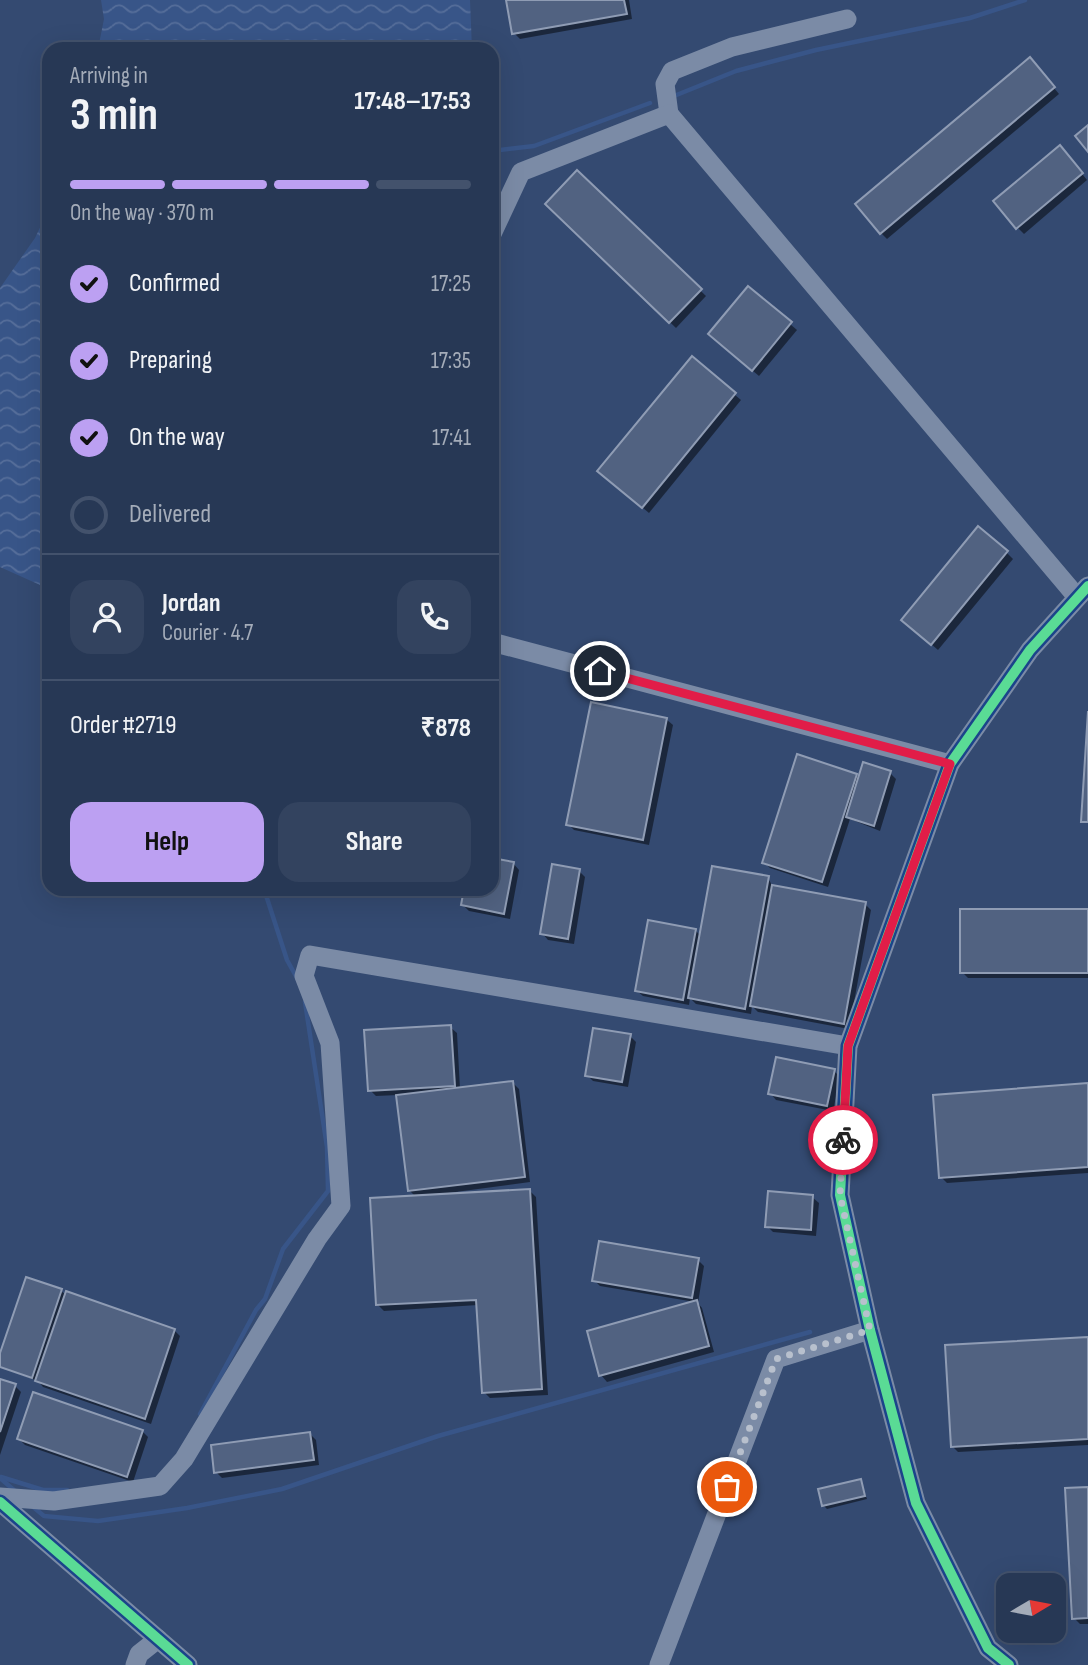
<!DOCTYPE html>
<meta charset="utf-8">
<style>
body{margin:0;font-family:"Sofia Sans Condensed",sans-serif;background:#33435f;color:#f1f3f6;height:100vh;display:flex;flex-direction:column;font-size:26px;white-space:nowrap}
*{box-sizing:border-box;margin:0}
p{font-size:23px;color:#a4acb9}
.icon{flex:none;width:38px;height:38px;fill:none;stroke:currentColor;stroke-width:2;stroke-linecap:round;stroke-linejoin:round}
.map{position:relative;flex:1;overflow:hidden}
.side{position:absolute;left:42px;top:42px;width:457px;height:854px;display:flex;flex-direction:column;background:#273855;border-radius:21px;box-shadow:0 7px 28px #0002,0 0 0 2px #43526c}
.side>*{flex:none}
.needle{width:46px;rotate:80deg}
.fabs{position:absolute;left:996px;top:1573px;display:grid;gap:14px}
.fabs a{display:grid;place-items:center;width:70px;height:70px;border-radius:14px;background:#273855;box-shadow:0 7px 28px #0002,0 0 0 2px #43526c;font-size:35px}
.pin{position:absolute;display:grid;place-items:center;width:60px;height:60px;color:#fff;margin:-30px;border:4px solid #fff;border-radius:50%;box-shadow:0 2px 7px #0007}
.courier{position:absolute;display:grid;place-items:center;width:70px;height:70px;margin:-35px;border:5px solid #e11d48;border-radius:50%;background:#fff;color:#222;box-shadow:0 2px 9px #0007}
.overview em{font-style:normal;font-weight:700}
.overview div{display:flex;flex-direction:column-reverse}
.overview{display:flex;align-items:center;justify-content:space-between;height:119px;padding:0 28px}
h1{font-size:46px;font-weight:700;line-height:52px}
.bar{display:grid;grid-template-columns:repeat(4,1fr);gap:10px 7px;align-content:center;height:84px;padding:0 28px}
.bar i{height:9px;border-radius:5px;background:#43526c}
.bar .selected{background:#bca0f2}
.bar p{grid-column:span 4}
.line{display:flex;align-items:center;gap:18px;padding:0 28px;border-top:2px solid #43526c}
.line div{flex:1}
.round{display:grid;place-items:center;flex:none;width:74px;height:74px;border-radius:21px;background:#33435f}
ol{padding:0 28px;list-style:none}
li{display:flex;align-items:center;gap:21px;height:77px}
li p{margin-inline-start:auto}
li .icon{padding:7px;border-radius:50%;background:#bca0f2;color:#111;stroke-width:4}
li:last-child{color:#a4acb9}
li i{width:38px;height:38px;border:4px solid #43526c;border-radius:50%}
.cta{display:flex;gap:14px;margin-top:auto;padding:14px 28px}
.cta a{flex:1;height:80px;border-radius:21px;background:#bca0f2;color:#111;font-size:28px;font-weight:700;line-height:80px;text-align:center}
.cta a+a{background:#33435f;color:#f1f3f6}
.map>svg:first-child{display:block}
.water{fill:url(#water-waves)}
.shadow{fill:#0007}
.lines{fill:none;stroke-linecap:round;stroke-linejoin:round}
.stream{stroke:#385588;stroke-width:4.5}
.building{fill:#516281;stroke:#8f9cb4;stroke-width:2}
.minor{stroke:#7b8ba6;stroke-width:19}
.cycleway-casing{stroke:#1b448a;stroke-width:15}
.cycleway{stroke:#5adb95;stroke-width:10}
.done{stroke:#b8c0cd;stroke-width:7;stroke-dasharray:0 12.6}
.route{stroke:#e11d48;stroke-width:9}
</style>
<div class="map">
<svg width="1088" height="1665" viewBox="0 0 1088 1665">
<defs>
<pattern id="water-waves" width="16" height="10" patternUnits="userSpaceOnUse" patternTransform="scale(1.75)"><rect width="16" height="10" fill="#385588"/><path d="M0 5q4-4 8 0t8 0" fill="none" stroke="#566e9a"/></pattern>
</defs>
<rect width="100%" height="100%" fill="#344a71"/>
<g class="water">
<path d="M101,0H470L472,49H98L104,19Z"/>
<path d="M49,209V589L0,567V288L35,238Z"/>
</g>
<g class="shadow">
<path d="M508,0H629L632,19L520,39L514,33Z"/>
<path d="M1036,66L1059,94L887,239L881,233Z"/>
<path d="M1066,154L1087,180L1024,234L1018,228Z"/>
<path d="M577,172L706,296L676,328L547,204Z"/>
<path d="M748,288L797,330L759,376L716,340Z"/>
<path d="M692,359L741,400L649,513L606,477Z"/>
<path d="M1007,553L1013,559L938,650L909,625Z"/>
<path d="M666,719L673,725L649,845L574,830L568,824Z"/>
<path d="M890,773L896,779L880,831L850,819L828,887L770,868L764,862L856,775L860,779Z"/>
<path d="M492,860L513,863L519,870L510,919L469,911L463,905L466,889H492Z"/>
<path d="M579,871L585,877L574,944L548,940L542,933Z"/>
<path d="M768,878L773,887L865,904L871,910L849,1029L758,1012L752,1006L751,1014L696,1004L690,998L689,1005L643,996L636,990L695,930L701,936Z"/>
<path d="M1088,910V978H968L962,972Z"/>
<path d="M450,1027L457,1033L460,1089L512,1082L519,1089L530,1182L448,1193V1196L530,1191L536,1197L548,1395L490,1398L484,1392L478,1305L384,1311L378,1305L417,1198L410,1191L398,1095L376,1096L370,1090Z"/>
<path d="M630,1036L636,1042L628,1087L593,1081L587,1075Z"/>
<path d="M834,1071L840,1077L833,1111L776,1100L770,1093Z"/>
<path d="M1088,1085V1173L947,1183L941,1177Z"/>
<path d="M812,1197L819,1203L816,1236L773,1232L767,1226Z"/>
<path d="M698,1260L704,1266L698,1303L702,1308L714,1352L607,1382L601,1375L589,1332L695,1302L600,1286L594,1280Z"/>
<path d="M61,1291L66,1295L174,1330L180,1336L151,1424L43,1387L38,1381L0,1367V1359Z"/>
<path d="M1088,1339V1445L958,1452L952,1446Z"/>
<path d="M0,1381L15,1386L21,1392L0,1455Z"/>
<path d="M142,1431L148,1437L133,1482L25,1445L19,1439Z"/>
<path d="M310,1434L316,1440L319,1465L222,1478L216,1472Z"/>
<path d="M860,1481L867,1499L827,1509L823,1505Z"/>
<path d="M1088,1488V1624H1080L1074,1618Z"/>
</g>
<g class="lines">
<g class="stream">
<path d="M674,96L736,71L816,50L970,18L1025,0"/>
<path d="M492,151L534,146L650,103"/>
<path d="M264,889L287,960L297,978"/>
<path d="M200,1414L256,1310L265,1299L283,1249L328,1191L327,1147L305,1002"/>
<path d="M1,1477L43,1490H67"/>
<path d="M0,1478L15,1491"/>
<path d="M32,1506L44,1516L98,1521L187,1508L282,1489L438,1436L810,1332"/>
</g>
</g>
<g class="building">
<path d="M506,0H624L627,14L512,34Z"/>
<path d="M1030,57L1055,87L880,234L855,204Z"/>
<path d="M1088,125V152L1075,136Z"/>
<path d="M1060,145L1083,173L1016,229L993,201Z"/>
<path d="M577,170L702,289L669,323L545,204Z"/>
<path d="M748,286L792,322L752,371L708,334Z"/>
<path d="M692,356L736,393L642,508L597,471Z"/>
<path d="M978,526L1008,551L931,645L901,620Z"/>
<path d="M591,702L667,718L643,840L566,825Z"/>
<path d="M1088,711V822H1081Z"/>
<path d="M797,754L857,774L822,882L762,863Z"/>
<path d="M863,762L891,771L874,826L846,817Z"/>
<path d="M492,858L514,862L504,914L461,905L464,889H492Z"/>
<path d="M552,864L580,869L568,939L540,934Z"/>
<path d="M712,866L769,876L745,1009L688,998Z"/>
<path d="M772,885L866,902L844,1024L750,1006Z"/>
<rect x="960" y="909" width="128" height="64"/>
<path d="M648,920L696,929L683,1000L635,991Z"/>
<path d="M451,1025L455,1086L368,1091L364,1030Z"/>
<path d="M593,1028L631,1034L622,1082L585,1076Z"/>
<path d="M776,1057L835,1069L827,1106L768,1094Z"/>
<path d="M513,1081L525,1177L408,1191L396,1095Z"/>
<path d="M1088,1083V1167L939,1178L933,1095Z"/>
<path d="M530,1189L542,1389L482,1393L476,1300L376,1305L370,1198Z"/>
<path d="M768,1191L813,1195L811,1230L765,1227Z"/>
<path d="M599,1241L699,1258L692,1298L592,1281Z"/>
<path d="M26,1277L62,1289L32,1378L0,1367V1353Z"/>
<path d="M66,1291L175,1329L145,1419L35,1381Z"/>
<path d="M697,1300L709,1346L599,1376L587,1331Z"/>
<path d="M1088,1337V1439L951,1447L945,1345Z"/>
<path d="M0,1379L16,1384L0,1432Z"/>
<path d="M33,1392L143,1430L127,1477L17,1439Z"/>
<path d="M310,1432L314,1460L214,1473L211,1445Z"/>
<path d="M861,1479L865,1496L822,1506L818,1489Z"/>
<path d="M1088,1487V1618L1072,1619L1065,1488Z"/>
</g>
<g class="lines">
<g class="minor">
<path d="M669,114L665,84L672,71L732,47L847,19"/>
<path d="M492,234L521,172L669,114L1077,597"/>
<path d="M492,642L950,764"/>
<path d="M0,1497L54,1501L160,1486L184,1459L317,1239L341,1206L330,1043L304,976L310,955L848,1046"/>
<path d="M0,1502L188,1665"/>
<path d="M135,1665L139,1654L158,1639"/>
<path d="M659,1665L776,1359L870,1330"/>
<path d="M1009,1665L988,1648L916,1503L870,1330L840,1195L848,1046L950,764L1030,650L1088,586"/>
</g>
<g class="cycleway-casing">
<g id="cycleway">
<path d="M0,1502L188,1665"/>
<path d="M1009,1665L988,1648L916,1503L870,1330L840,1195L848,1046L950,764L1030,650L1088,586"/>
</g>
</g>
<use href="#cycleway" class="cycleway"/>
</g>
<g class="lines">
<path class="done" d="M727,1487L776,1359L870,1330L840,1195L843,1140"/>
<path class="route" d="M600,671L950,764L848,1046L843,1140"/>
</g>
</svg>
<div class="fabs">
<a><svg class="needle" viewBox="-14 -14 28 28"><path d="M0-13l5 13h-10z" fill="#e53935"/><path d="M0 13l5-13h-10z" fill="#a4acb9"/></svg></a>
</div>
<div class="pin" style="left:727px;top:1487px;background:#ea580c"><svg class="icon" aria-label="bag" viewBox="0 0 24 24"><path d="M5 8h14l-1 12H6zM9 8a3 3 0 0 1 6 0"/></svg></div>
<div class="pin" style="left:600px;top:671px;background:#1f2937"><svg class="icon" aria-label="home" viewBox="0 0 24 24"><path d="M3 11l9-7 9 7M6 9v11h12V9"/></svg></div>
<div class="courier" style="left:843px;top:1140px"><svg class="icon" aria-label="bike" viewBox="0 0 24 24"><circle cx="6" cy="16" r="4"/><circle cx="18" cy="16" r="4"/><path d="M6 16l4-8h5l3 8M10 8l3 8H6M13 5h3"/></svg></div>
<section class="side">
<div class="overview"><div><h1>3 min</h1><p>Arriving in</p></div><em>17:48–17:53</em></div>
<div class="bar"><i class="selected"></i><i class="selected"></i><i class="selected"></i><i></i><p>On the way · 370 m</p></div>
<ol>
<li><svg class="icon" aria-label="check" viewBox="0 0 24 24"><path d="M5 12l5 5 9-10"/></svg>Confirmed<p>17:25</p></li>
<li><svg class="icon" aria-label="check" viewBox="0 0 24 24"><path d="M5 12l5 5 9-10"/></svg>Preparing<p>17:35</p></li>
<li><svg class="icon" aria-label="check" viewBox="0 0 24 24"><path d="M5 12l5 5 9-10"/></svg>On the way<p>17:41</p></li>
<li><i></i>Delivered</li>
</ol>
<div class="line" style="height:126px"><a class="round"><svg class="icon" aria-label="person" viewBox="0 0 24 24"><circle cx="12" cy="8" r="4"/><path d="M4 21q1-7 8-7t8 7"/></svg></a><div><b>Jordan</b><p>Courier · 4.7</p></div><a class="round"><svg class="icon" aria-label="phone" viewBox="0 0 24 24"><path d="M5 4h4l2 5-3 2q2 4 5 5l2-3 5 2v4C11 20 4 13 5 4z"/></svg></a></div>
<div class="line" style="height:91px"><div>Order #2719</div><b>₹878</b></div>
<div class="cta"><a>Help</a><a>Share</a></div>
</section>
</div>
